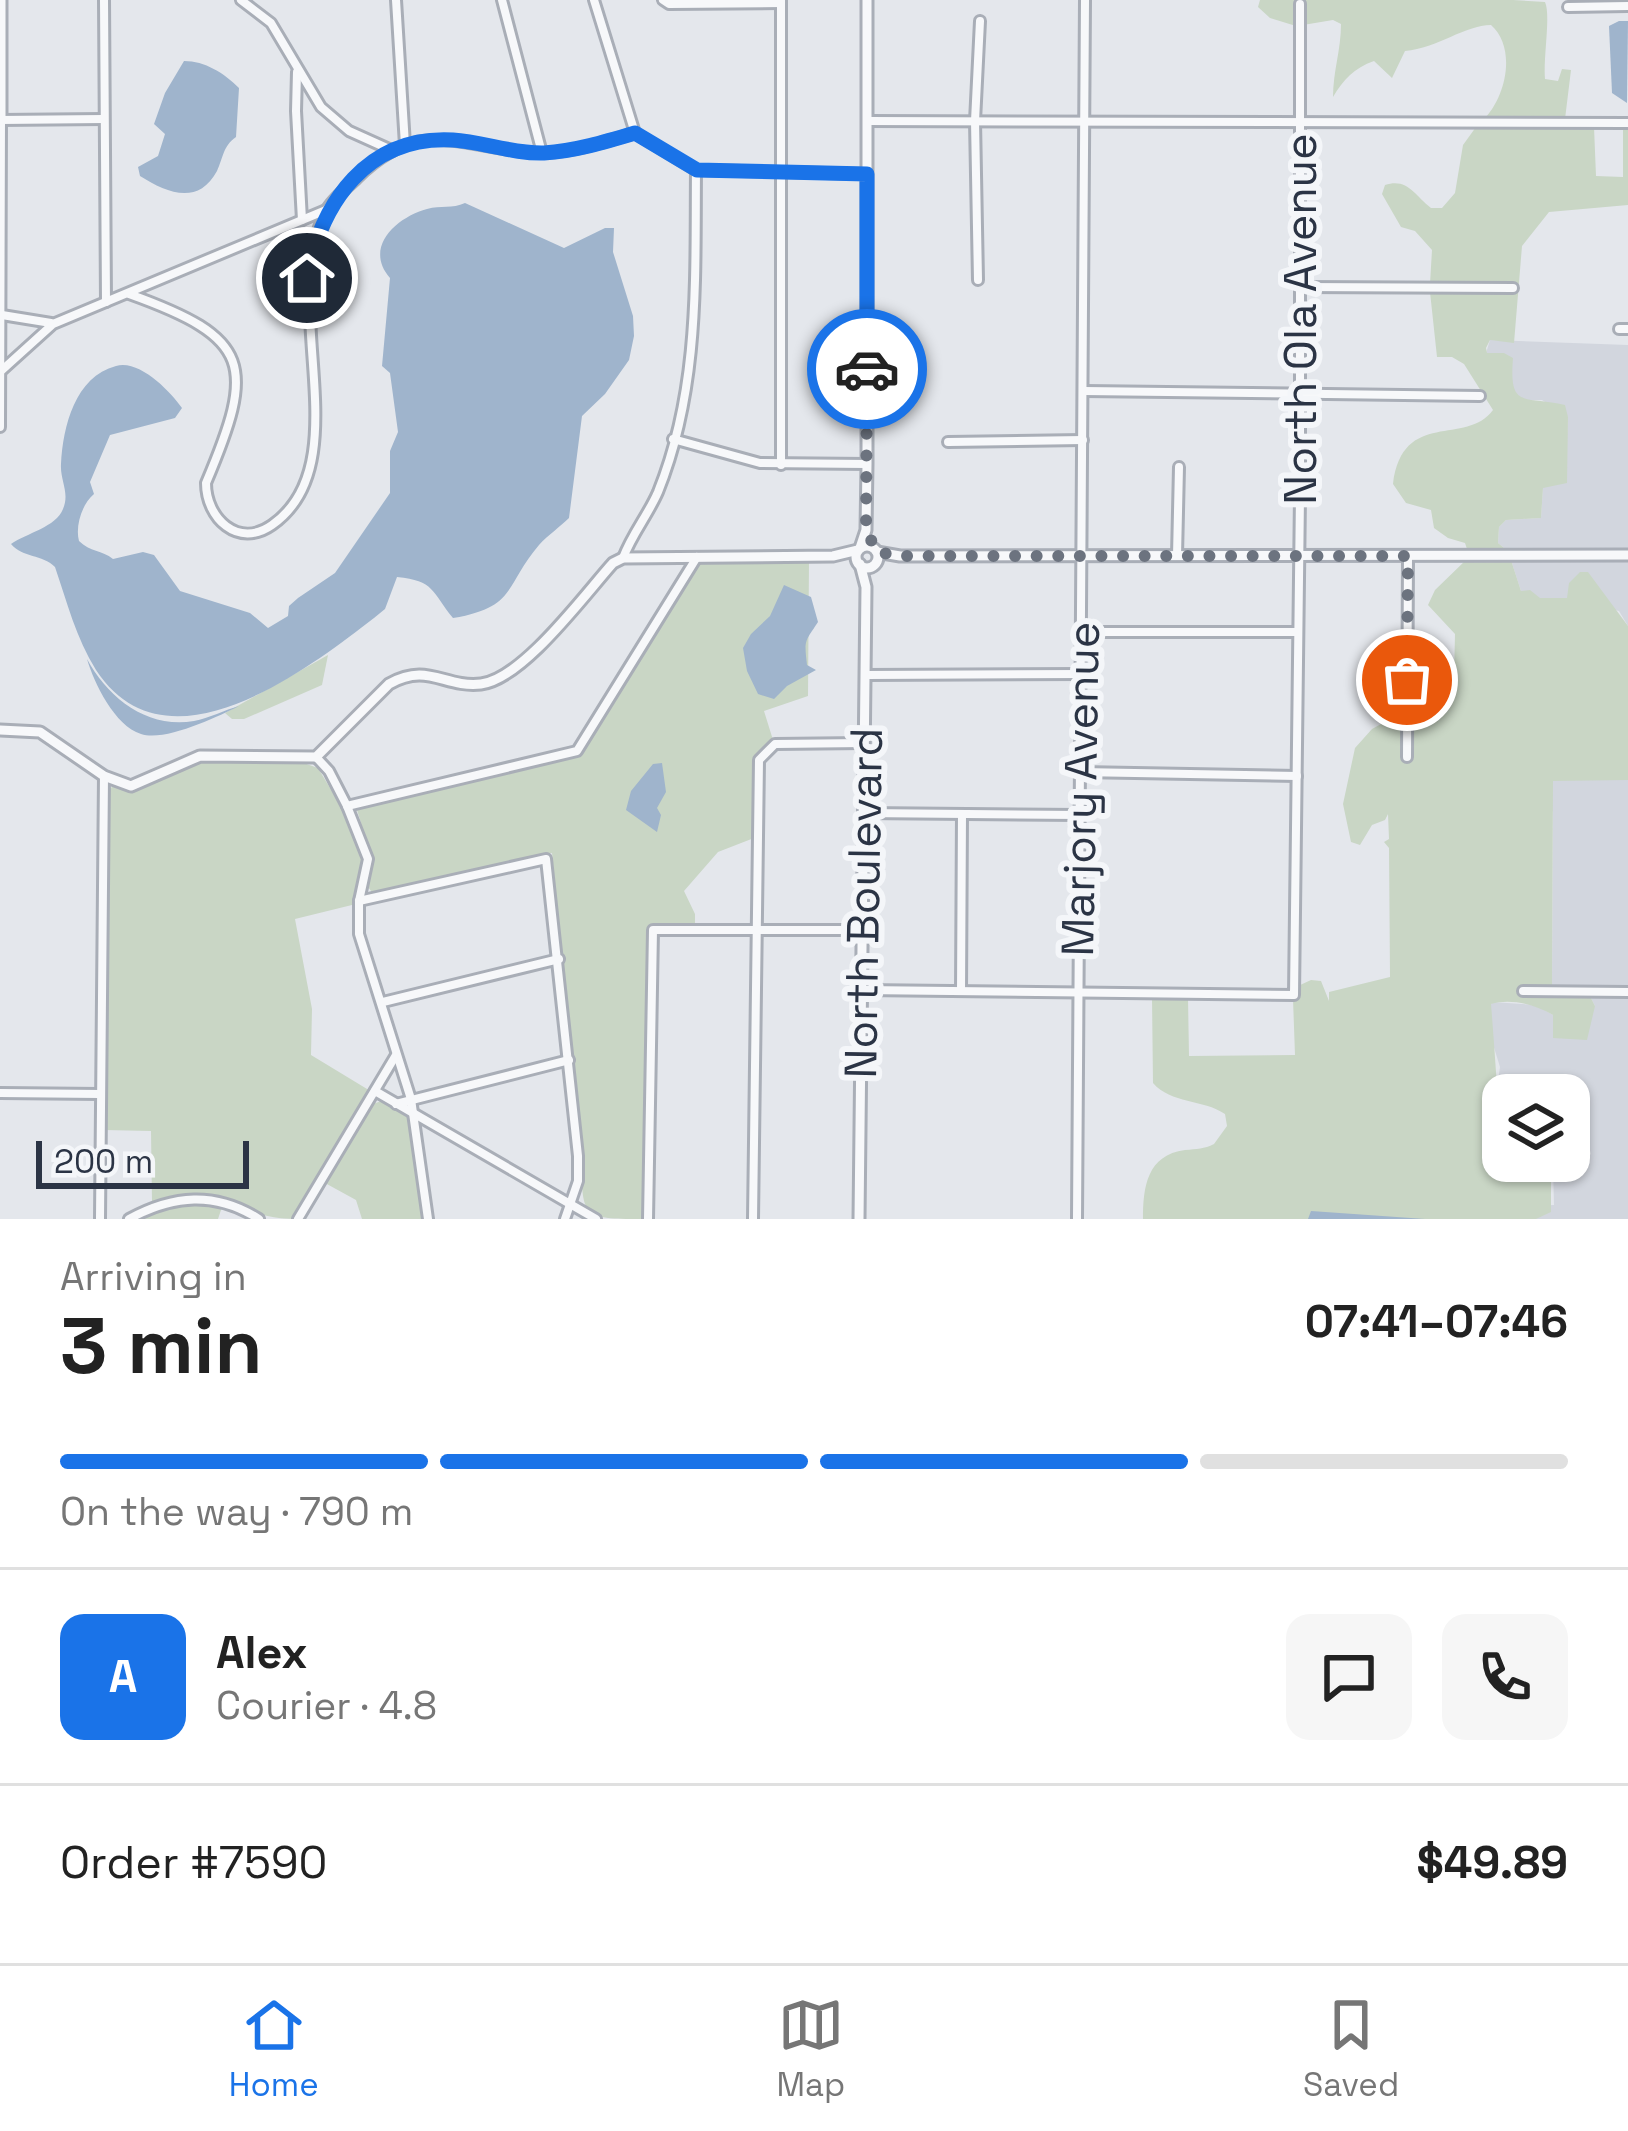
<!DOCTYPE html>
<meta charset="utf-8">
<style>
body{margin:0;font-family:"Space Grotesk",sans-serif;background:#f6f6f6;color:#222;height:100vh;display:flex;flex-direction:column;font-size:45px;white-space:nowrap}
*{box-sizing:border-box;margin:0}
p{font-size:39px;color:#767676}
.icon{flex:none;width:66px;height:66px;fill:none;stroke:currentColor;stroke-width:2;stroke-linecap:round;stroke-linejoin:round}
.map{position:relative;height:1219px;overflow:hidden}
.details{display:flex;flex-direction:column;background:#fff;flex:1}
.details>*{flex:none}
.tools{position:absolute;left:1482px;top:1074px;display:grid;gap:24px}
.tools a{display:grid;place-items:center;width:108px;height:108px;border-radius:24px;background:#fff;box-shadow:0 3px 9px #0004;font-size:60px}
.scale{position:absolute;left:36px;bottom:30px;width:213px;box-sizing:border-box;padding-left:12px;border:6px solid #2b3445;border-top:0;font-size:33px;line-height:42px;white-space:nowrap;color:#2b3445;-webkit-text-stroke:9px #f4f6f9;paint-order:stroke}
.pin{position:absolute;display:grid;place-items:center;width:102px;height:102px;color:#fff;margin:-51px;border:6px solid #fff;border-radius:50%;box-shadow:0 3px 12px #0007}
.courier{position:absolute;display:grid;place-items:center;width:120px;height:120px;margin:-60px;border:9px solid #1a73e8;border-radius:50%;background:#fff;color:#222;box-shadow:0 3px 15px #0007}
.headline em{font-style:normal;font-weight:700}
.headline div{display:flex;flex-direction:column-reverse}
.headline{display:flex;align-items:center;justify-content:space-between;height:204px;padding:0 60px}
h1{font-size:78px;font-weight:700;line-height:90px}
.bar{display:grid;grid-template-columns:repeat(4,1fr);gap:18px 12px;align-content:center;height:144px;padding:0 60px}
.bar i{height:15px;border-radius:9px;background:#e0e0e0}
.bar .active{background:#1a73e8}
.bar p{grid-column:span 4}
.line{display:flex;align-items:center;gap:30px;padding:0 60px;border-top:3px solid #e0e0e0}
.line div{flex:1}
.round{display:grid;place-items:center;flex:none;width:126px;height:126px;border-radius:24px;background:#f6f6f6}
.tab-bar{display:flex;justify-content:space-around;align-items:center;height:168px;border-top:3px solid #e0e0e0;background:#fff;font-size:33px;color:#767676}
.tab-bar a{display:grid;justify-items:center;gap:6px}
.tab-bar .active{color:#1a73e8}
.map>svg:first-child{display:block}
.built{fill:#d2d6de}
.green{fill:#c9d6c5}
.water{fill:#9fb4cc}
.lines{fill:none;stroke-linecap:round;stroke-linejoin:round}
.minor-casing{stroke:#a9aeb7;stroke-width:14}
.tertiary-casing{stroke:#a9aeb7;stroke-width:15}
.minor{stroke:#f7f8fa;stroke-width:8}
.tertiary{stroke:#f7f8fa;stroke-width:9}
.done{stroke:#6c737f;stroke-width:12;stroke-dasharray:0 21.6}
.route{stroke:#1a73e8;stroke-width:15}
.labels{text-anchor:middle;stroke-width:12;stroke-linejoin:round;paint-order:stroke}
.street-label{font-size:45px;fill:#2b3445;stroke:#f4f6f9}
</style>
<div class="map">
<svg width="1628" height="1219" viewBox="0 0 1628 1219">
<rect width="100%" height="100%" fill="#e4e7ec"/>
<g class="built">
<path d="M1490,340L1628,345V551L1509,552L1498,543L1499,527L1506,520L1541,518L1543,487L1567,434L1568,417L1542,400H1521L1514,395L1504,353H1486Z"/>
<path d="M1511,560L1628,561V626L1619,611L1567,599L1560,613L1521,591Z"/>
<path d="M1628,686V988L1552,987L1553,812L1544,801L1552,778Z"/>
<path d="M1590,996H1628V1219H1531V1206L1554,1205L1553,1166L1569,1175L1591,1154L1588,1142L1569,1121V1095H1503V1127L1493,1116L1500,1067L1485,1018L1492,1002L1536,1005L1553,1015L1595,1006Z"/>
</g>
<g class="green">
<path d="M1260,0H1513L1545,2C1551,15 1543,57 1545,79L1558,81L1562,69L1571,70L1565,119H1484C1506,97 1517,48 1491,25C1465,25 1438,48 1405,51L1392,78L1374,61C1354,68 1343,80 1333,97C1333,71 1341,50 1341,24L1333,20L1303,25V0L1296,1V26L1270,18L1258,7Z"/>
<path d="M1476,127H1594L1596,176L1623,177V127H1628V205L1549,212L1522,246L1514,343L1490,340L1486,348L1487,353H1504L1513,358C1509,410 1523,395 1565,405L1568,417L1567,483L1543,488L1541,518L1506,520L1499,527L1498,543L1509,552H1468L1465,543L1448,538L1434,528L1431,510L1406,503L1393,484C1403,408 1466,447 1493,410L1464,364L1452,357H1437L1430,292H1516V284H1430L1432,250L1415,231L1401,227L1382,194L1385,185C1408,178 1414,195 1431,208H1442L1455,193L1463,145Z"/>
<path d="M1466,560H1511L1521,591L1530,590L1540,598H1567L1569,583L1580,572H1588L1628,626V780L1553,781L1552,987L1520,988V995L1590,996L1595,1006L1587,1040L1553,1038V1015C1534,1004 1510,998 1491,1004C1494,1040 1496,1075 1499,1112H1503V1161H1569V1121C1587,1137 1594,1148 1585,1171L1569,1175L1551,1165V1212L1536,1219H1143C1143,1187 1147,1155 1185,1150C1197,1149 1204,1149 1214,1144L1227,1126L1225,1114C1203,1099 1171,1104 1153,1083L1152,998H1188L1189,1056L1295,1055L1293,999L1298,998V986L1311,980L1321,981L1329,1001V992L1390,977L1389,848L1384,842L1389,839L1388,814L1385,820L1372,825L1360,845L1351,842L1343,804L1355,748L1372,729L1403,712V760H1410L1411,710L1441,700L1454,677L1455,634L1428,605L1435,590Z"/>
<path d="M809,561L808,696L764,711L773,740L758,757L754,838L718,852L684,891L695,914V925L653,926L647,936L645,1219C583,1219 581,1219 582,1158L552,853L374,895L368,887L372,859L357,810L569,757L587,743L698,562Z"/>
<path d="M328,655L322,685L244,719H232L225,713Z"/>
<path d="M292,759L318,768L351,823L364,861L356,904L295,919L312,1009L311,1055L372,1092L295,1219C244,1219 205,1185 152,1202L151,1131L104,1130L107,791L112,787L141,788L204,760Z"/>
<path d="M384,1100L412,1118L426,1219H362L356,1200L325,1183L373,1104Z"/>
<path d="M173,1202L222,1207L218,1219H136Z"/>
</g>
<g class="water">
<path d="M1619,21H1628L1627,103L1612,93L1609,26Z"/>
<path d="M184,61C205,61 224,73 239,88L236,137C223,146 223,158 217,171C198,206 167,193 140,176L138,167L158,156L165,134L154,124L165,93Z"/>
<path d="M465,203L564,248L605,228H614L613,252L633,316L634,336L629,360L605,394L582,416L569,518C560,527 548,535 539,545C504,586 517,607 453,618C431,591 435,581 397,577L385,609L374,618C304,672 166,777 96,670C76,638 67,602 55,567C42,554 23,558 11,544C27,533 56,527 63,509C70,492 60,481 61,464C63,426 75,377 116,366C139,359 170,391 182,408L175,418L110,435L90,482L94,494C82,504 75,526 79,541C90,552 102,550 113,559L143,552L154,555L180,591L250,613L268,628L288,616L289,606L298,598L335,573L390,493V451L398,432L390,373L382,366L390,278C363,247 397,217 427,209C441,205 452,209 465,203Z"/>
<path d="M784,585L811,597L818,622C805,642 804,639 807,665L816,670L787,686L774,699L758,694L747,671L743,648L751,634L770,616Z"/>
<path d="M87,659C108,698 147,729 194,721C209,718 225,710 239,706C217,717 165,742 141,734C115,726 94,683 87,659Z"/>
<path d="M662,763L666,792L657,808L661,815L657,832L626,810L631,791L653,764Z"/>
<path d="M1311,1211L1425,1219H1308Z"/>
</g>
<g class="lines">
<g class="minor-casing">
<g id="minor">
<path d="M104,0L106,302"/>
<path d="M241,0L271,23L321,107L349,131L389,149"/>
<path d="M396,0L405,145"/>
<path d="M502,0L542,153"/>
<path d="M594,0L635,133L696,170C695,279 700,388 658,492C648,515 632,534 623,558"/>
<path d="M663,0L669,4L781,3"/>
<path d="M781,0V465"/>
<path d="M1568,7L1628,6"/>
<path d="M297,72L296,111L302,220"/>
<path d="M0,120L104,119"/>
<path d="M867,121L1628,123"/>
<path d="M696,170L867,174"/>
<path d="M978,280L975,121L980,21"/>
<path d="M1301,287L1513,288"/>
<path d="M129,294C252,338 256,365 206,483C206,518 238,549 272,525C361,463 277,302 326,211C332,199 347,188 357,178C421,115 460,148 536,153C569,154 604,142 635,133"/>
<path d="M2,315L51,323"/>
<path d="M1619,329H1628"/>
<path d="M2,370L53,324L326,210"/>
<path d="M1084,391L1480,396"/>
<path d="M0,427L1,120"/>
<path d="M673,439L760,463L867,464"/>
<path d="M948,442L1083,440"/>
<path d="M1177,556L1179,467"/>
<path d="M1083,632H1298"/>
<path d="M866,675L1082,674"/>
<path d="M316,757L329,771L347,806L368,859L359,901V934L411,1099L428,1219"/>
<path d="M1407,757L1408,556"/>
<path d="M1080,772L1297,776"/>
<path d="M347,806L577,751L697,557"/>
<path d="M864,813L1079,815"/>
<path d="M359,901L546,859L578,1156V1181L565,1219"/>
<path d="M862,990L1294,995L1300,495V4"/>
<path d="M961,991L962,814"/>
<path d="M1523,991L1628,992"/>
<path d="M383,1002L559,959"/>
<path d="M375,1091L596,1219"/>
<path d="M0,1093L100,1094"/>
<path d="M396,1104L569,1060"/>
<path d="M100,1219L104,776"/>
<path d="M129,1219C173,1195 215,1191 259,1219"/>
<path d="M298,1219L396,1055"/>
<path d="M648,1219L653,930H862"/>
<path d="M753,1219L759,760L775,744L864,743"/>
<path d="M1077,1219L1085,0"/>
</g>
</g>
<g class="tertiary-casing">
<g id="tertiary">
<path d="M1,0V120"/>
<circle cx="867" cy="557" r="11"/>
<path d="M860,548L866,530L867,464V0"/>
<path d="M877,552L900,556L1628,555"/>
<path d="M0,730L40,732L104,776L131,786L200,756L316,757L389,684C428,662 444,688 481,684C523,679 585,594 613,563L623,558L833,556L858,550"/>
<path d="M859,1219L866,587L860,564"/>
</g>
</g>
<use href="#minor" class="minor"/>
<use href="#tertiary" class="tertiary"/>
</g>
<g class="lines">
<path class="done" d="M867,369L866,530L877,552L900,556H1408L1407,680"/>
<path class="route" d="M307,278C321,202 368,135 453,140C483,142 514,154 544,153C575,151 605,142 635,133L697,170L867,174V369"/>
</g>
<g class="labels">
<g class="street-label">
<text transform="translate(1300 319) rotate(-90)" y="16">North Ola Avenue</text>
<text transform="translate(1080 789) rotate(-89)" y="16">Marjory Avenue</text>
<text transform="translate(863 903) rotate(-89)" y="16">North Boulevard</text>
</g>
</g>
</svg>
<div class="tools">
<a><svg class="icon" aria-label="layers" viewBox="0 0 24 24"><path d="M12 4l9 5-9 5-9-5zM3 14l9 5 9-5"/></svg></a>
</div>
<div class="scale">200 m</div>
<div class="pin" style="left:1407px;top:680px;background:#ea580c"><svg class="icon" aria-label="bag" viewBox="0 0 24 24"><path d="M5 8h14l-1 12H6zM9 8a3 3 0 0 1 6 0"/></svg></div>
<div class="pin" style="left:307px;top:278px;background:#1f2937"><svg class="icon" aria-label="home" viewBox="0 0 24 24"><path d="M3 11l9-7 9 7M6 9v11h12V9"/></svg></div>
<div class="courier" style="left:867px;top:369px"><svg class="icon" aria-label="car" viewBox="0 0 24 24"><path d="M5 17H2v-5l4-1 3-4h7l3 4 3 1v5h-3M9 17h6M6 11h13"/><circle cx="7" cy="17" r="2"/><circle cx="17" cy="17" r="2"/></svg></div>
</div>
<section class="details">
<div class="headline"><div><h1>3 min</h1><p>Arriving in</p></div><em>07:41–07:46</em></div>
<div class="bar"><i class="active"></i><i class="active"></i><i class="active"></i><i></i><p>On the way · 790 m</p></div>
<div class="line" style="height:216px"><b class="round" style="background:#1a73e8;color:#fff">A</b><div><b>Alex</b><p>Courier · 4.8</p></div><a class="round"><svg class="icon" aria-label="chat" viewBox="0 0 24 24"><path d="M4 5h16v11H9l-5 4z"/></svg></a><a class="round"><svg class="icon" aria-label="phone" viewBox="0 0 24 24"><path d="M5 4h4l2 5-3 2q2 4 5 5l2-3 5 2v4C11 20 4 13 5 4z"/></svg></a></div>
<div class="line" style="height:156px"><div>Order #7590</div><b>$49.89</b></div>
</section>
<nav class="tab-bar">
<a class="active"><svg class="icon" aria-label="home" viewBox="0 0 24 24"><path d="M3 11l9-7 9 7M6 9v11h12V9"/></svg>Home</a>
<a><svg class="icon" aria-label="map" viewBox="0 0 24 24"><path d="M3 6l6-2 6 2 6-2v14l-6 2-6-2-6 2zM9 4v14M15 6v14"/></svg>Map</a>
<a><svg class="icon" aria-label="saved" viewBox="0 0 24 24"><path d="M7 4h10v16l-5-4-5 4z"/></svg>Saved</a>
</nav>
